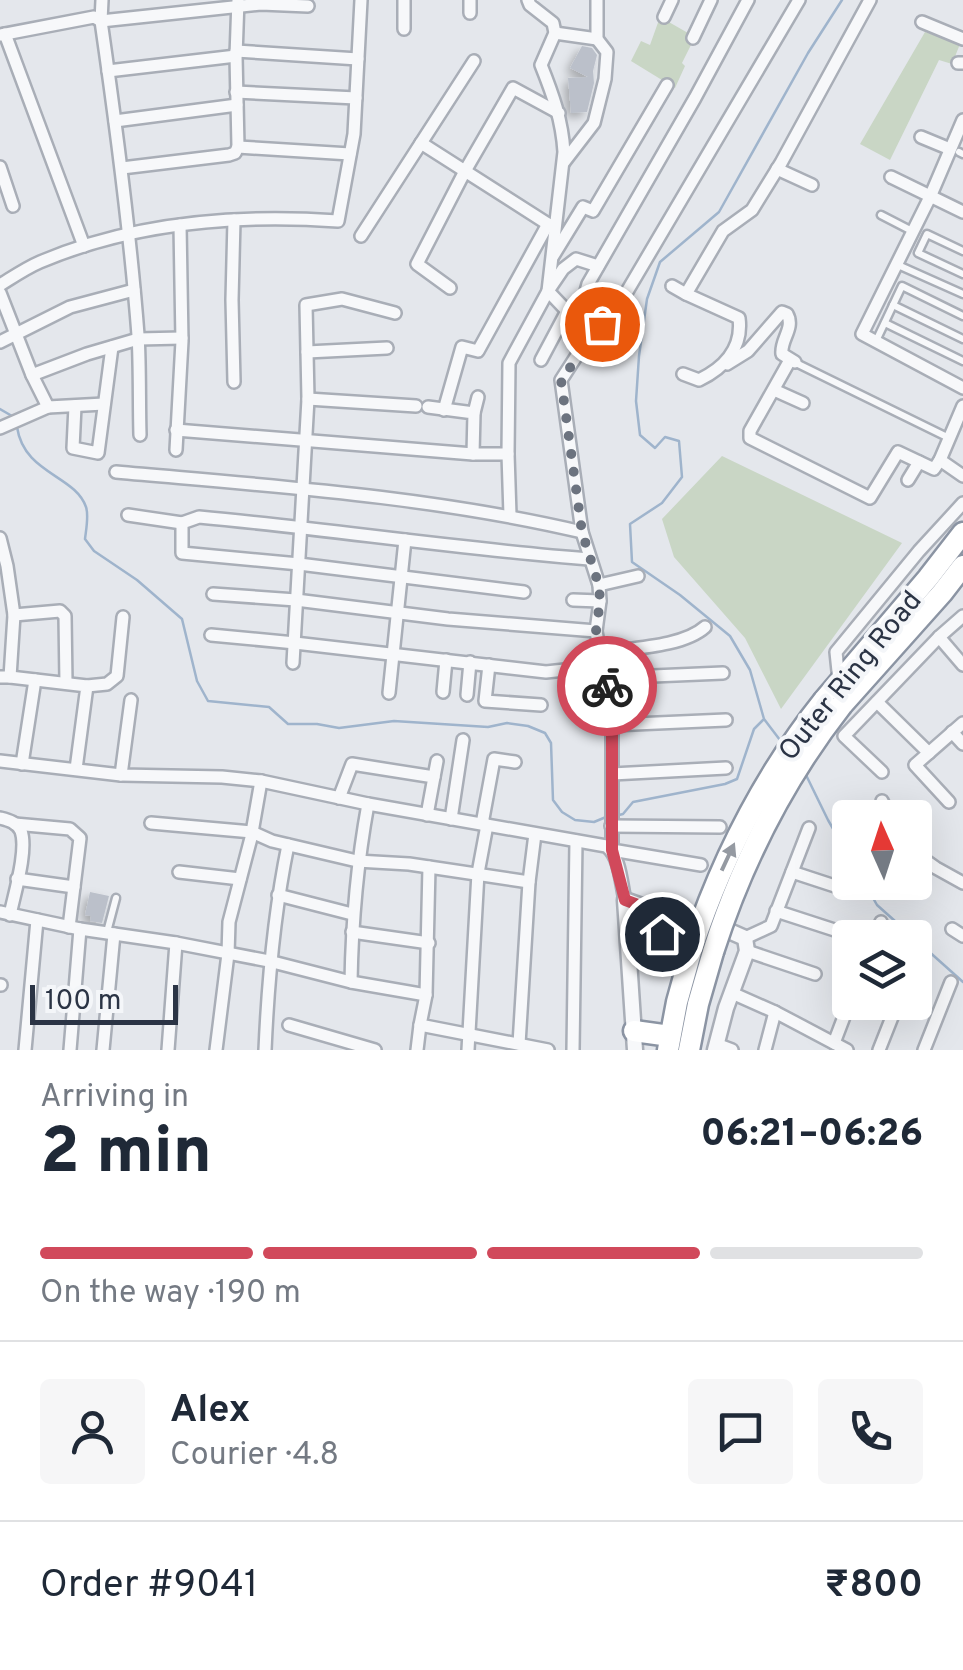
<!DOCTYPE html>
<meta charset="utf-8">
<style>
body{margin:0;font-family:Overpass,sans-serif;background:#f6f6f7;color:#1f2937;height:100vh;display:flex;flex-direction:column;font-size:38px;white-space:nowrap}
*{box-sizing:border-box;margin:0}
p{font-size:32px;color:#747a83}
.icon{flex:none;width:55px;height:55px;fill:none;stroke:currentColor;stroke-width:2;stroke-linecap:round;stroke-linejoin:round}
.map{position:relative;height:1050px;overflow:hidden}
.side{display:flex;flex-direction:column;background:#fff;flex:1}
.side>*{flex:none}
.needle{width:65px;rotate:357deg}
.controls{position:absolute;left:832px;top:800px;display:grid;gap:20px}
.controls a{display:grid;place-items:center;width:100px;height:100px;border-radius:10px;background:#fff;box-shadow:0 10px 40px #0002;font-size:50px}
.scale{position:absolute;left:30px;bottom:25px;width:148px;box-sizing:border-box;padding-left:10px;border:5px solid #2b3445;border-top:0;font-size:28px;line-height:35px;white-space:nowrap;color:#2b3445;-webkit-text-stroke:8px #f4f6f9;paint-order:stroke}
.pin{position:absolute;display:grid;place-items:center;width:85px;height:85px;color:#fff;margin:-42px;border:5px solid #fff;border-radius:50%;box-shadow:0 2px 10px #0007}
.courier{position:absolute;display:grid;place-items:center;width:100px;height:100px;margin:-50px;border:8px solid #d1495b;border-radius:50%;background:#fff;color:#222;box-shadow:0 2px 12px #0007}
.summary em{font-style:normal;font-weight:800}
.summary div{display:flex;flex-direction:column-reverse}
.summary{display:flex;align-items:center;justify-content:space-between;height:170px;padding:0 40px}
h1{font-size:65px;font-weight:800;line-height:75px}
.bar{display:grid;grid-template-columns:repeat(4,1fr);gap:15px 10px;align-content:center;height:120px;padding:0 40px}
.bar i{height:12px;border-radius:8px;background:#e0e1e3}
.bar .on{background:#d1495b}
.bar p{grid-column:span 4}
.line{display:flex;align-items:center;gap:25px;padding:0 40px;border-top:2px solid #e0e1e3}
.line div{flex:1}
.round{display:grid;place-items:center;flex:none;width:105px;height:105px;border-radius:10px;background:#f6f6f7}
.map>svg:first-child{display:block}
.green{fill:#c9d6c5}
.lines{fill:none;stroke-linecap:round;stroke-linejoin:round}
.stream{stroke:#9fb4cc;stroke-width:2.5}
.building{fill:#bbc0ca;filter:url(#shadow)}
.service-casing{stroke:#a9aeb7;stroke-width:11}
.minor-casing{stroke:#a9aeb7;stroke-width:16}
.tertiary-casing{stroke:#a9aeb7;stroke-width:19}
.trunk-casing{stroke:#8b94a3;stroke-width:25}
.service{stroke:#f7f8fa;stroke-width:6}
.minor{stroke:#f7f8fa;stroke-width:11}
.tertiary{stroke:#f7f8fa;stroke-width:14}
.trunk{stroke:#fff;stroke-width:20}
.trunk-bridge-casing{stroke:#8b94a3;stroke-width:25;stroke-linecap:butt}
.trunk-bridge{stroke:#fff;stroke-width:20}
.oneway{fill:#959aa2}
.done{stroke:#6c737f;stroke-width:10;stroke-dasharray:0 18}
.route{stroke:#d1495b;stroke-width:12}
.labels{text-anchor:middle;stroke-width:8;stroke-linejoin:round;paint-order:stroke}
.street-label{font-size:28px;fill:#2b3445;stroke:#f4f6f9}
</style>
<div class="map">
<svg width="963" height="1050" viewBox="0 0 963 1050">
<defs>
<filter id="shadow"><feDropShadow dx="-4.5" dy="4.5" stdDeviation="5" flood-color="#0004"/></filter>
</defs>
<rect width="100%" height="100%" fill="#e4e7ec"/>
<g class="green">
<path d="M660,17L695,37L682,63L685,66L675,88L631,61L641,41L650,45Z"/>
<path d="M925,32L960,44L952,64L939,60L890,160L860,144Z"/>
<path d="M722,456L902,543L781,709L745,638L674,557L662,519Z"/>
</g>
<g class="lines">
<g class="stream">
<path d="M0,409L12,416"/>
<path d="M17,427C24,474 75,475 86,507C89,516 86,530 85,539L94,551L137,580L182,619L197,681L208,701L269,707L288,724H317L339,728L394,721L488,727L507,723L528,726L545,733L551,743L553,800L562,812L575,820L594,822L606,817"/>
<path d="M783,744L764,719L750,670L730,636L680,595L632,562L630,524L662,503L682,477L679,441L665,437L655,448L640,435L636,401L639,356L647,299L660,262L719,212L808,53L842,0"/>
<path d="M806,775L828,820L850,858"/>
<path d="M619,815L623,814L633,802L725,784L737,779L754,729L763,720"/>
<path d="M864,882L877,905L914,938"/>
<path d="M916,940L963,982"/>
</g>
</g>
<g class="building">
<path d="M582,46L592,48L597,55L593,71L594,83L587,112L571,113L568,78L588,77L570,68Z"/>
<path d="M90,892L109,896L102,923L90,921L91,916L85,915Z"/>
</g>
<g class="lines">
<g class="service-casing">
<g id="service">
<path d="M959,152L963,154"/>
<path d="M881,215L912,231"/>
<path d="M963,251L927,234L918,253L963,274"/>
<path d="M898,265L963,294"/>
<path d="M893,305L963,339"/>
<path d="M885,323L963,361"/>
<path d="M876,341L902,286L963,316"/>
<path d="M796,363L949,438"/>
<path d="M107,932L116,898"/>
<path d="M657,956L667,913"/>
</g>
</g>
<g class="minor-casing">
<g id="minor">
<path d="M102,0L101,21C116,125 130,229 138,335C140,368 139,402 140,435"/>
<path d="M470,0V13"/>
<path d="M528,0L530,5L553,23L555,33L541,65C553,95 562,120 564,152L548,291L567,311L579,316"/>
<path d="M664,17L672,0"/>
<path d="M922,22L963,39"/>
<path d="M404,29V0"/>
<path d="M555,33L597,39"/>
<path d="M5,34L84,246"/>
<path d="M0,35L94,17L101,21L261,4L308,6"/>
<path d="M693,38L711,0"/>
<path d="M236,51L358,59"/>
<path d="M958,63H963"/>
<path d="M108,71L236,56"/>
<path d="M236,92L356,98"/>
<path d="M963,120L930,197L862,334L963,388"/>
<path d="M115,121L237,105"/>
<path d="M921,137L950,149"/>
<path d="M421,143L551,226"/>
<path d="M238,147L236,56L238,0"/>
<path d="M564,162L594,123L605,79L607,52L597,39V0"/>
<path d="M0,167L13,206"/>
<path d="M122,168L229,155L235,153L238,147L350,154"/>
<path d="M777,169L812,185"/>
<path d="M891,177L963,212"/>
<path d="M361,236L474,61"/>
<path d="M553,256L583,207L593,211L667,85"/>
<path d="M0,285C13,277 26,268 40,262C134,222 238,214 338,221L354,134L361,0"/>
<path d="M672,286L686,294"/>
<path d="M450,288L417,264L465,171L513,88L559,113"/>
<path d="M0,293L32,375L87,354L138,339L182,338"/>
<path d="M0,342L70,307L134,290"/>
<path d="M581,349L622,300L799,0"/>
<path d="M307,352L387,348"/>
<path d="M541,360L567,311"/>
<path d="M790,360L750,431V438L870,498L898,452L934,469L940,460"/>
<path d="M727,364L748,351L782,312L787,314C795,328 780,340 782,354L795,362"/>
<path d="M683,374L699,380C724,368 743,348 739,318L686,294L723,231L752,210L781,163L870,0"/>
<path d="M32,375L48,407"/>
<path d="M234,382L232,300L234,220"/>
<path d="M774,390L803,403"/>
<path d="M308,399L416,406"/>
<path d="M75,406L73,448L98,453L112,347"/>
<path d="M963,406L940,460L963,476"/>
<path d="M428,407L474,413L473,454H508L510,515"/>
<path d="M444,410L462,347L478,351L548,224"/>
<path d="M474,413L478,397"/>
<path d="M0,428L48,407L104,404"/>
<path d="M176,430L473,454"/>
<path d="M176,450L182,341L180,225"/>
<path d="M508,454L509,363L548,291L563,269L576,259L598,266"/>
<path d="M116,472C272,486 429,496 582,532"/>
<path d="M908,480L919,462"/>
<path d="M128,515L182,523"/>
<path d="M0,538L7,566L14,615L10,677H0"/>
<path d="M599,585L638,576"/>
<path d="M524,592L299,564L182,553V523L199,517C329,529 458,549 589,559"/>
<path d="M213,594L296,600L448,619L596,631"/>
<path d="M573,600L600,601"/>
<path d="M14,615L60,611L65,616L66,683"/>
<path d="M211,635L295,643L546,672L602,666L612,710V850L701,865"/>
<path d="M939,637L963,665"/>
<path d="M600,653C630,648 683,647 705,627"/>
<path d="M293,663L308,399L306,305L342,299L395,313"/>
<path d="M489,665L485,701L541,705"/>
<path d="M602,666L596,631L600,601L599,585L582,532L561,380L581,349L579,316L588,284L695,98L748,0"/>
<path d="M10,677L87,686L76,769"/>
<path d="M606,678L723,673"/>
<path d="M839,681L836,652L919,551L963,503"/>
<path d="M87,686L107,684L117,676L123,617"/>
<path d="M443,692L446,660"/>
<path d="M389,693L405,540"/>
<path d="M467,695L470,662"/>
<path d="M877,702L929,753"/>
<path d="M612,725L726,720"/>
<path d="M952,732L963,744"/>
<path d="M0,761L121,775L222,777L261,781L368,804L606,846C620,856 621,883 625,900"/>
<path d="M22,764L35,680"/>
<path d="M882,772L844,736L939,637L963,616"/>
<path d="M612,774L726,768"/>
<path d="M121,775L131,700"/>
<path d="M434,777L437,761"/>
<path d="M339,798L352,764L434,777L427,815"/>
<path d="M882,801L890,818"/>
<path d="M949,802L915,765L963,723"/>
<path d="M0,818C8,820 17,822 21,831C28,850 14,895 10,915"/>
<path d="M451,819L463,740"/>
<path d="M151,823L252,832L272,841L357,861L409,864L529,882"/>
<path d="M15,824L70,829L80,838L69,927"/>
<path d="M482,824L494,759L515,762"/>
<path d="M611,826L720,827"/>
<path d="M915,853L936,868L963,883"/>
<path d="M429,867L426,995L420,1025L548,1050"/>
<path d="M179,872L240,879"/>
<path d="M792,872L850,891"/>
<path d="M17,879L74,887"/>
<path d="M278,895L352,914"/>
<path d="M776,911L853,936"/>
<path d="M0,912L80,929L176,943L269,961L351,982L426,995"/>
<path d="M952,929L963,936"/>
<path d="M352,932L429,943"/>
<path d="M745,938L771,926L809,828"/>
<path d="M875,938L881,922"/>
<path d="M747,951L815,974"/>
<path d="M351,982C352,922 357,864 368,804"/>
<path d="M0,985H1"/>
<path d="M732,993L775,1012L847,1050"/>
<path d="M289,1025L375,1050"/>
<path d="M834,1043L850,1001"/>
<path d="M519,1044L529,882L535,834"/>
<path d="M716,1044L732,1050"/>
<path d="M25,1050L37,920"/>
<path d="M70,1050L80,929"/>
<path d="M103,1050L114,934"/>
<path d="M168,1050L176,943"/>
<path d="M216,1050L228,954L229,922L251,838L261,781"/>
<path d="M265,1050C268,981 274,913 288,845"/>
<path d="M417,1050L420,1025"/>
<path d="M468,1050L478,873L487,825"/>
<path d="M573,1050L576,841"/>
<path d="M765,1050L775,1012"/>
<path d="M879,1050L898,1002"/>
<path d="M924,1050L951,982"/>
</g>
</g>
<g class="tertiary-casing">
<path id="tertiary" d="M635,1050L625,900L656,911L695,916L745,938L747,951L726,1008L715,1050"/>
</g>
<g class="trunk-casing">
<g id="trunk">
<path d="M824,700L928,578L963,533"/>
<path d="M842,705L942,593L963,566"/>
<path d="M634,1031L670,1036"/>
<path d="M668,1050L677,1002L692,948"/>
<path d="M689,1050L698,1004L713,952"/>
</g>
</g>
<use href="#service" class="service"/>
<use href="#minor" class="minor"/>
<use href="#tertiary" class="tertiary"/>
<use href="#trunk" class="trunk"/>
<g class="trunk-bridge-casing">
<g id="trunk-bridge">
<path d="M692,948C722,858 765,774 824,700"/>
<path d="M713,952C742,862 784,779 842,705"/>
</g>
</g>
<use href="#trunk-bridge" class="trunk-bridge"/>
</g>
<defs><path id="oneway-solid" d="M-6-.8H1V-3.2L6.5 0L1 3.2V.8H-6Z" transform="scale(2.5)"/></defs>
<use class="oneway" href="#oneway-solid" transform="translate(728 857) rotate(-65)"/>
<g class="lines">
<path class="done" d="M602,324L561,380L582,532L599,586L600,601L596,631L607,686"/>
<path class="route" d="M607,686L612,710V850L625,900L646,908L668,912L662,934"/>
</g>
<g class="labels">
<g class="street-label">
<text transform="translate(849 675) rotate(-51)" y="10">Outer Ring Road</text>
</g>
</g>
</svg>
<div class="controls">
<a><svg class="needle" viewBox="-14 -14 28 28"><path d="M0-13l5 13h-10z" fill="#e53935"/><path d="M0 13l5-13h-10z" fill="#747a83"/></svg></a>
<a><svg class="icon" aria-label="layers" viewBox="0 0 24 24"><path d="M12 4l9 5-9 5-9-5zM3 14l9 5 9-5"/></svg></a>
</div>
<div class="scale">100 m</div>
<div class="pin" style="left:602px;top:324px;background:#ea580c"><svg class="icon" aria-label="bag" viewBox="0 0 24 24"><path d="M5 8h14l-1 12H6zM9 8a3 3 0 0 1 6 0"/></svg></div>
<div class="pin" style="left:662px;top:934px;background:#1f2937"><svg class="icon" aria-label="home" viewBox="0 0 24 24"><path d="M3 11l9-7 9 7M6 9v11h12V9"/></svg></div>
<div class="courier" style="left:607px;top:686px"><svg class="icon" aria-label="bike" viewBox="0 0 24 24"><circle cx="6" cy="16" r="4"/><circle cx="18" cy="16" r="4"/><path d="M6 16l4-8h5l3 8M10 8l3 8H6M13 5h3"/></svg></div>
</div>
<section class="side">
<div class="summary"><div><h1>2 min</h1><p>Arriving in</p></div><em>06:21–06:26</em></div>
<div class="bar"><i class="on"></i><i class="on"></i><i class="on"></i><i></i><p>On the way · 190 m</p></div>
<div class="line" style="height:180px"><a class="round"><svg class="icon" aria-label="person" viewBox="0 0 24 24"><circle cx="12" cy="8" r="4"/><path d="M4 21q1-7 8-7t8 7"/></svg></a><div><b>Alex</b><p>Courier · 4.8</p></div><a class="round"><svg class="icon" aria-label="chat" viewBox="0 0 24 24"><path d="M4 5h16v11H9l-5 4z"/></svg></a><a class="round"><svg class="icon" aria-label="phone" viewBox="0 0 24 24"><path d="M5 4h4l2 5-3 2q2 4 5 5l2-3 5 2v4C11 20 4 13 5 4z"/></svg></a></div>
<div class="line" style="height:130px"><div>Order #9041</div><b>₹800</b></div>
</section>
